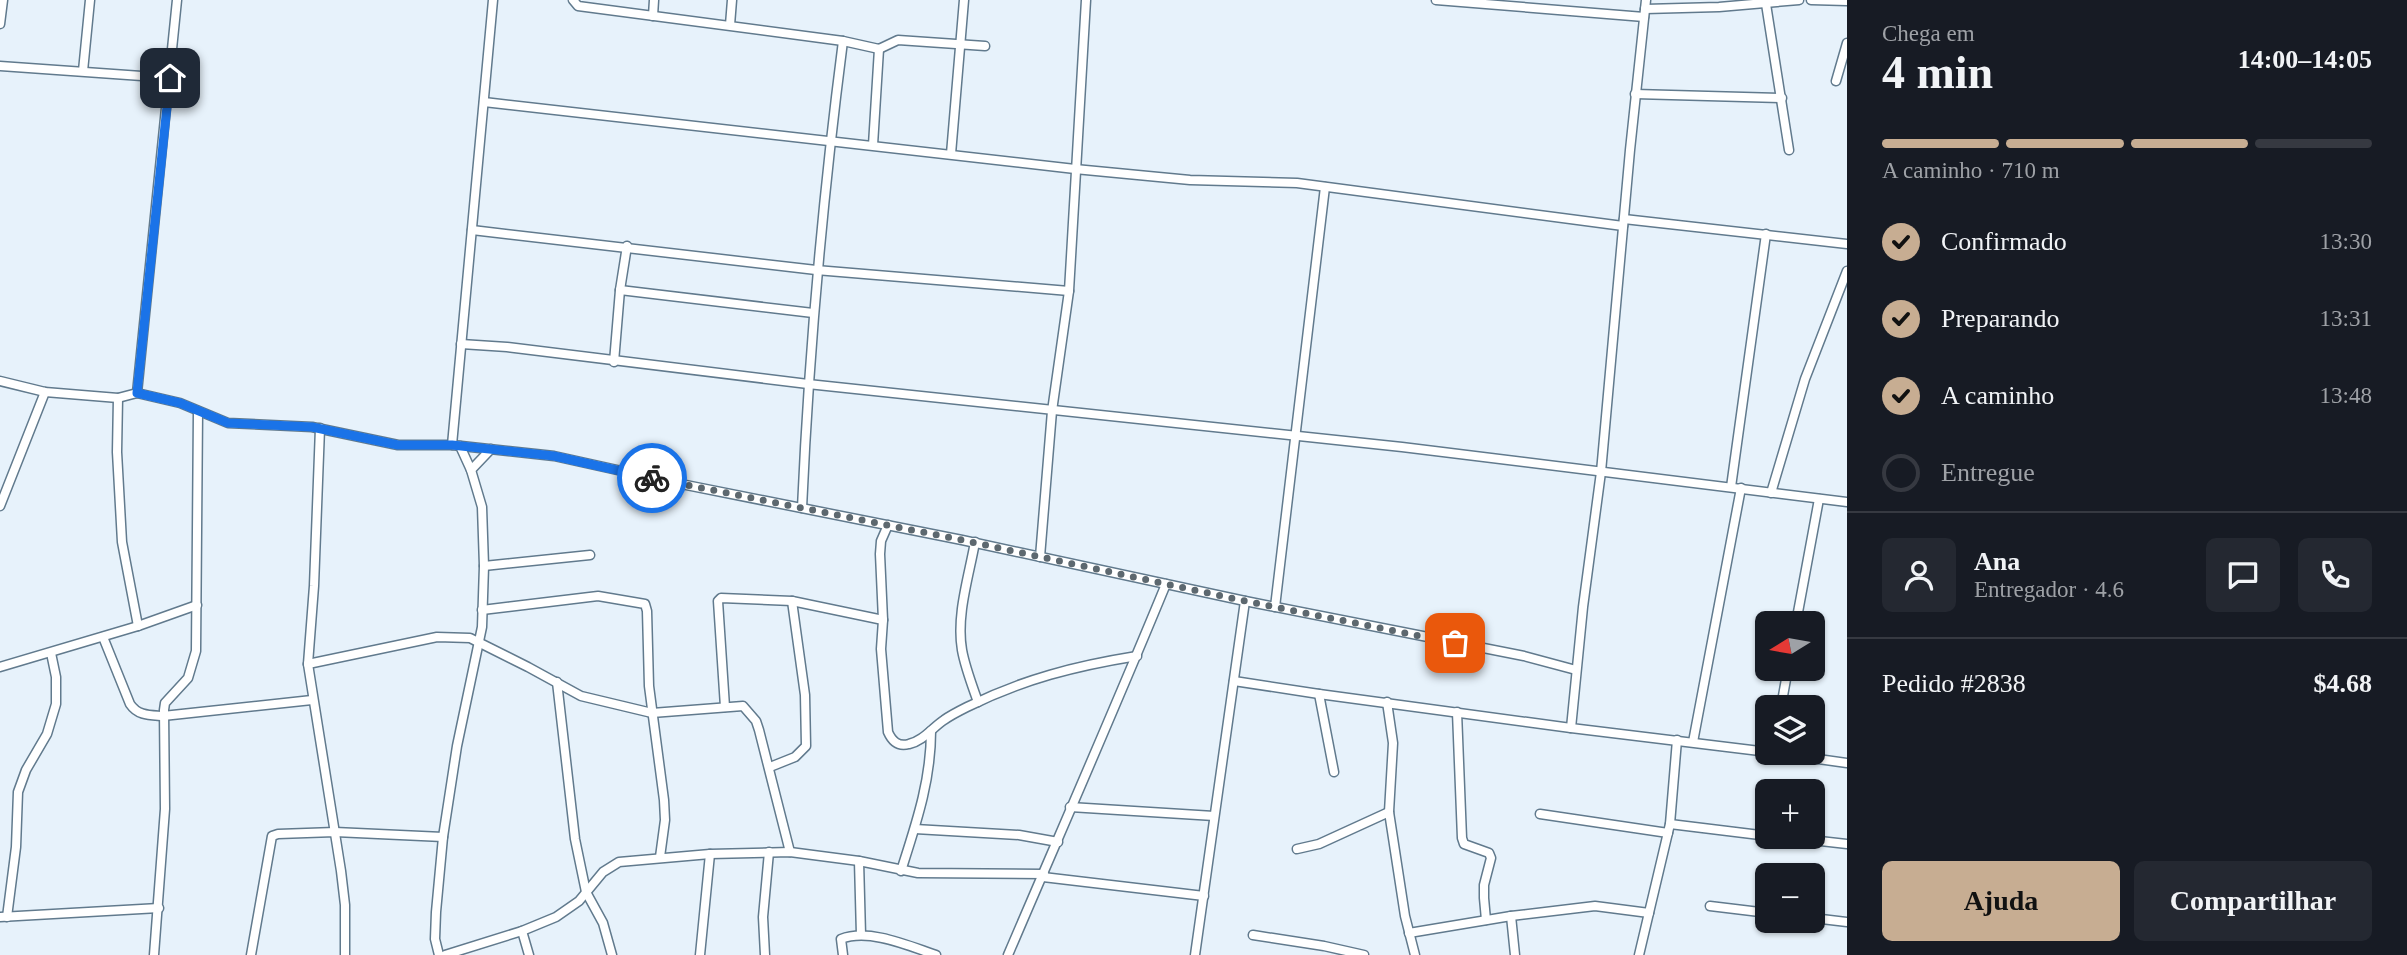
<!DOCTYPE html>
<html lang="pt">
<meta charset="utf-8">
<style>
body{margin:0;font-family:Georgia,serif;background:#242831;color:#f1f3f6;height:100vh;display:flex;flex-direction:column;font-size:26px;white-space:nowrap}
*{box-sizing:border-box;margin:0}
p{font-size:23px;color:#9ea1a6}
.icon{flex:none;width:38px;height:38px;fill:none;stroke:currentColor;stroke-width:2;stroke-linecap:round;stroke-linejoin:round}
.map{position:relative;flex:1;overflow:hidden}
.panel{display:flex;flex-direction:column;background:#171b24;width:560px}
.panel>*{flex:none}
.needle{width:46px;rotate:259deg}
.tools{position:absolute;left:1755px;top:611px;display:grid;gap:14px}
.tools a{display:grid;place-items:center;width:70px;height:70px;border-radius:10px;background:#171b24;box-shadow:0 2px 5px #0004;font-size:35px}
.pin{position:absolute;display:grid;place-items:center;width:60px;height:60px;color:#fff;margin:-30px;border-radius:14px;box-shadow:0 4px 10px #0006}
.courier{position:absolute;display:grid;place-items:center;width:70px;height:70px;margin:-35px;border:5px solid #1a73e8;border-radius:50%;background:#fff;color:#222;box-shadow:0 2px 9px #0007}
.summary em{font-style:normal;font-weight:800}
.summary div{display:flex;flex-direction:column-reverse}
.summary{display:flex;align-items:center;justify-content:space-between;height:119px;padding:0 35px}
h1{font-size:46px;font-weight:800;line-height:52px}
.bar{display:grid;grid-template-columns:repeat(4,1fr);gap:10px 7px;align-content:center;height:84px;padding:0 35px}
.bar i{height:9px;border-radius:5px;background:#363941}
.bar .on{background:#c7ad92}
.bar p{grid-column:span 4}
.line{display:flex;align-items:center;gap:18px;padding:0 35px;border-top:2px solid #363941}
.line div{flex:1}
.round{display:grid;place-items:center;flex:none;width:74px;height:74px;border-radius:10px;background:#242831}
ol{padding:0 35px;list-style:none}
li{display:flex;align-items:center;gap:21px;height:77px}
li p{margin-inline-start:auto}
li .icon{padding:7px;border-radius:50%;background:#c7ad92;color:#111;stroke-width:4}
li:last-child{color:#9ea1a6}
li i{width:38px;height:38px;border:4px solid #363941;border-radius:50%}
.action{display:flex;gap:14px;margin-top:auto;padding:14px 35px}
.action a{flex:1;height:80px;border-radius:10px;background:#c7ad92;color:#111;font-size:28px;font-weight:800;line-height:80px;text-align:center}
.action a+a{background:#242831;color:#f1f3f6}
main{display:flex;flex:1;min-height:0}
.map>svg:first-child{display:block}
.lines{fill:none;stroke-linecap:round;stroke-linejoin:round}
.minor-casing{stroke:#617a8d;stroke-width:11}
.minor{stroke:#fff;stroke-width:8}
.done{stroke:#5d686f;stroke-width:7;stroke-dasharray:0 12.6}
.route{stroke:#1a73e8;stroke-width:9}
</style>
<main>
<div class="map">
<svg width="1847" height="955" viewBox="0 0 1847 955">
<rect width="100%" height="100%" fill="#e7f2fb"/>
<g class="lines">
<g class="minor-casing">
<g id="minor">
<path d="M573,0L578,6L843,41L879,49L898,40L985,46"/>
<path d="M1436,0L1644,17"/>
<path d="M1646,0L1630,150L1601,472L1583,607L1571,728L1768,752"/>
<path d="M1811,0L1847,1"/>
<path d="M1766,4L1789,150"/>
<path d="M1645,9L1719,7L1799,0"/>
<path d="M653,16L654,0"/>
<path d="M0,24L3,0"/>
<path d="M730,25L732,0"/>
<path d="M0,66L170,78"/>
<path d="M83,71L90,0"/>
<path d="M1836,81L1847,43"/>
<path d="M1635,94L1782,98"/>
<path d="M484,102L1075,169L1190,180L1297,183L1623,226"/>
<path d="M873,145L879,49"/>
<path d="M951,154L964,0"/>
<path d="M1624,219L1847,244"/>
<path d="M472,230L816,270L1069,291"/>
<path d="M620,290L813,313"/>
<path d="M461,344L507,347L808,384L1402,447L1847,502"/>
<path d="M614,362L620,290L627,246"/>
<path d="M0,381L45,392L118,398L137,393L180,403L228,423L312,427L398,445H452L554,456L676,483L962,540L1245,601L1524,656L1576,670"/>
<path d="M137,393L177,0"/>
<path d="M118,398L117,452L122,542L138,626"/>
<path d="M320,428L314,586L308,664L341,871L345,905V955"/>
<path d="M452,445L493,0"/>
<path d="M471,470L491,449"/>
<path d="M1731,487L1766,234"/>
<path d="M1771,493L1805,379L1847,271"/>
<path d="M0,506L45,392"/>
<path d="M802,508C809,351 823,196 843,41"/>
<path d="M888,525L881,541L880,554L883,620L881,649L888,732C892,741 898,747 909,744C923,741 932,728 944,720C951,715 959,711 967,707C1024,679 1075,666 1137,656"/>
<path d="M975,542C969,576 956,615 962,650C965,667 972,685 978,702"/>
<path d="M1040,557L1052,411L1069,291L1086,0"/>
<path d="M484,566L590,555"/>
<path d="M1275,607L1325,187"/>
<path d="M482,610L598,596L645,604L647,611L649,686L664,800L665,820L660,857"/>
<path d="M1796,623L1819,499"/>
<path d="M103,637L130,704C138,716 150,715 163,716L312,700"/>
<path d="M308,664L437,637L470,638L528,667L581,696L652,713L743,706L756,721L759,730L790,852"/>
<path d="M0,667L138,626L197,605"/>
<path d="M1234,681L1319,694L1571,728"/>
<path d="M557,682L575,839L586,892L603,923L612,955"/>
<path d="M1319,694L1334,772"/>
<path d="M1387,702L1393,743L1389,812L1405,916L1415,955"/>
<path d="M725,707L718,601L721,598L792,601L883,620"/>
<path d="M1781,707L1788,668"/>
<path d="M1457,712L1462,838L1464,844L1489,853L1491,858L1484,885V898L1486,920"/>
<path d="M1693,742L1741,488"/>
<path d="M1768,752L1847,763"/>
<path d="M770,767L795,757L806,746L805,695L792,601"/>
<path d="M1070,807L1214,816"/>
<path d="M1540,814L1668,833"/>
<path d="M1670,824L1768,836"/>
<path d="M915,829L1019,835L1058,842"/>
<path d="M1776,836L1847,844"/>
<path d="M1297,849L1319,844L1389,812"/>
<path d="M859,861L861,935"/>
<path d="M901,871C916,824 931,781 931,731"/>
<path d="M1043,877L1204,896"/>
<path d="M1710,906L1768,913"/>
<path d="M1511,916L1515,955"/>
<path d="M0,917L159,908"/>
<path d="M7,917L16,847L18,792L26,770L47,734L56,704V677L51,653"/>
<path d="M1813,918L1847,922"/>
<path d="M522,931L529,955"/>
<path d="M1409,933L1511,916L1595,906L1649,913"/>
<path d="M1253,935L1324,946L1364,955"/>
<path d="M154,955L165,809L164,710L165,703L188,678L196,651L198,411"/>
<path d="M251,955L272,836L278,834L335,832L443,837"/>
<path d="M439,955L435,939L436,912L443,837L457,746L482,627L484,566L482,507L471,470L460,446"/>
<path d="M445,955L522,931L556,917L579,901L603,872L619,862L710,854L790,852L859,861L918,873L1044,874"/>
<path d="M700,955L710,854"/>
<path d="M765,955L763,917L769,852"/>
<path d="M843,955L841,939C869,928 909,946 936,955"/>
<path d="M1008,955C1061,831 1115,708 1166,584"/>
<path d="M1195,955L1245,601"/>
<path d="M1639,955L1670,824L1677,740"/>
</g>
</g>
<use href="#minor" class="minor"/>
</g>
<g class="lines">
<path class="done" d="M652,478L962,540L1245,601L1455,643"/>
<path class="route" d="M170,78L137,393L180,403L228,423L312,427L398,445H452L554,456L652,478"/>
</g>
</svg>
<div class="tools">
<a><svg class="needle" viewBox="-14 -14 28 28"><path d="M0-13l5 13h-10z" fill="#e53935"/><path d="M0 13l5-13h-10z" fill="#9ea1a6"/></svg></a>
<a><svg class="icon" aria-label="layers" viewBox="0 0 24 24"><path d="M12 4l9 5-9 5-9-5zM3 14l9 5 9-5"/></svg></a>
<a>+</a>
<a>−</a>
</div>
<div class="pin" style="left:1455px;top:643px;background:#ea580c"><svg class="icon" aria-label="bag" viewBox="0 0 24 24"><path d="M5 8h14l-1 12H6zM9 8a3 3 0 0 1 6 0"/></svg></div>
<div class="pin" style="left:170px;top:78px;background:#1f2937"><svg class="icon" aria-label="home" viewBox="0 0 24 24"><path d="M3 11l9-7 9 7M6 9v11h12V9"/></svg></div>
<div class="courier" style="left:652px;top:478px"><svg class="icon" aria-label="bike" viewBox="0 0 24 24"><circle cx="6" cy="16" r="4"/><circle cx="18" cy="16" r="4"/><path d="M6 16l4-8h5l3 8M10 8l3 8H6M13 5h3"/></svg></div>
</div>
<section class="panel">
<div class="summary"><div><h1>4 min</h1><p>Chega em</p></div><em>14:00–14:05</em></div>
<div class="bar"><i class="on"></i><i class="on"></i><i class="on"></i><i></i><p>A caminho · 710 m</p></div>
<ol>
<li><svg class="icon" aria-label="check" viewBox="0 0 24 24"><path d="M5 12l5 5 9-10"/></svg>Confirmado<p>13:30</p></li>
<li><svg class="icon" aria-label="check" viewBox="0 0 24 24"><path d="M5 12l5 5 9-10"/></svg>Preparando<p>13:31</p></li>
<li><svg class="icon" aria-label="check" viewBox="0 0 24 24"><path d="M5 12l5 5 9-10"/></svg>A caminho<p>13:48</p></li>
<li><i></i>Entregue</li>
</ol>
<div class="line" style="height:126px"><a class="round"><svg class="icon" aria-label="person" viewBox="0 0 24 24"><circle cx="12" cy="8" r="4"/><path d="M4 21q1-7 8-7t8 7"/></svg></a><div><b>Ana</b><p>Entregador · 4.6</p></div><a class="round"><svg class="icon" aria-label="chat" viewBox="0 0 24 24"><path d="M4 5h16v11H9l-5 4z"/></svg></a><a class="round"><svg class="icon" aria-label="phone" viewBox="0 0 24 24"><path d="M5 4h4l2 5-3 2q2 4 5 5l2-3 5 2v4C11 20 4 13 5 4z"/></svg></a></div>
<div class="line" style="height:91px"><div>Pedido #2838</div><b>$4.68</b></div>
<div class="action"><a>Ajuda</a><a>Compartilhar</a></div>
</section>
</main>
